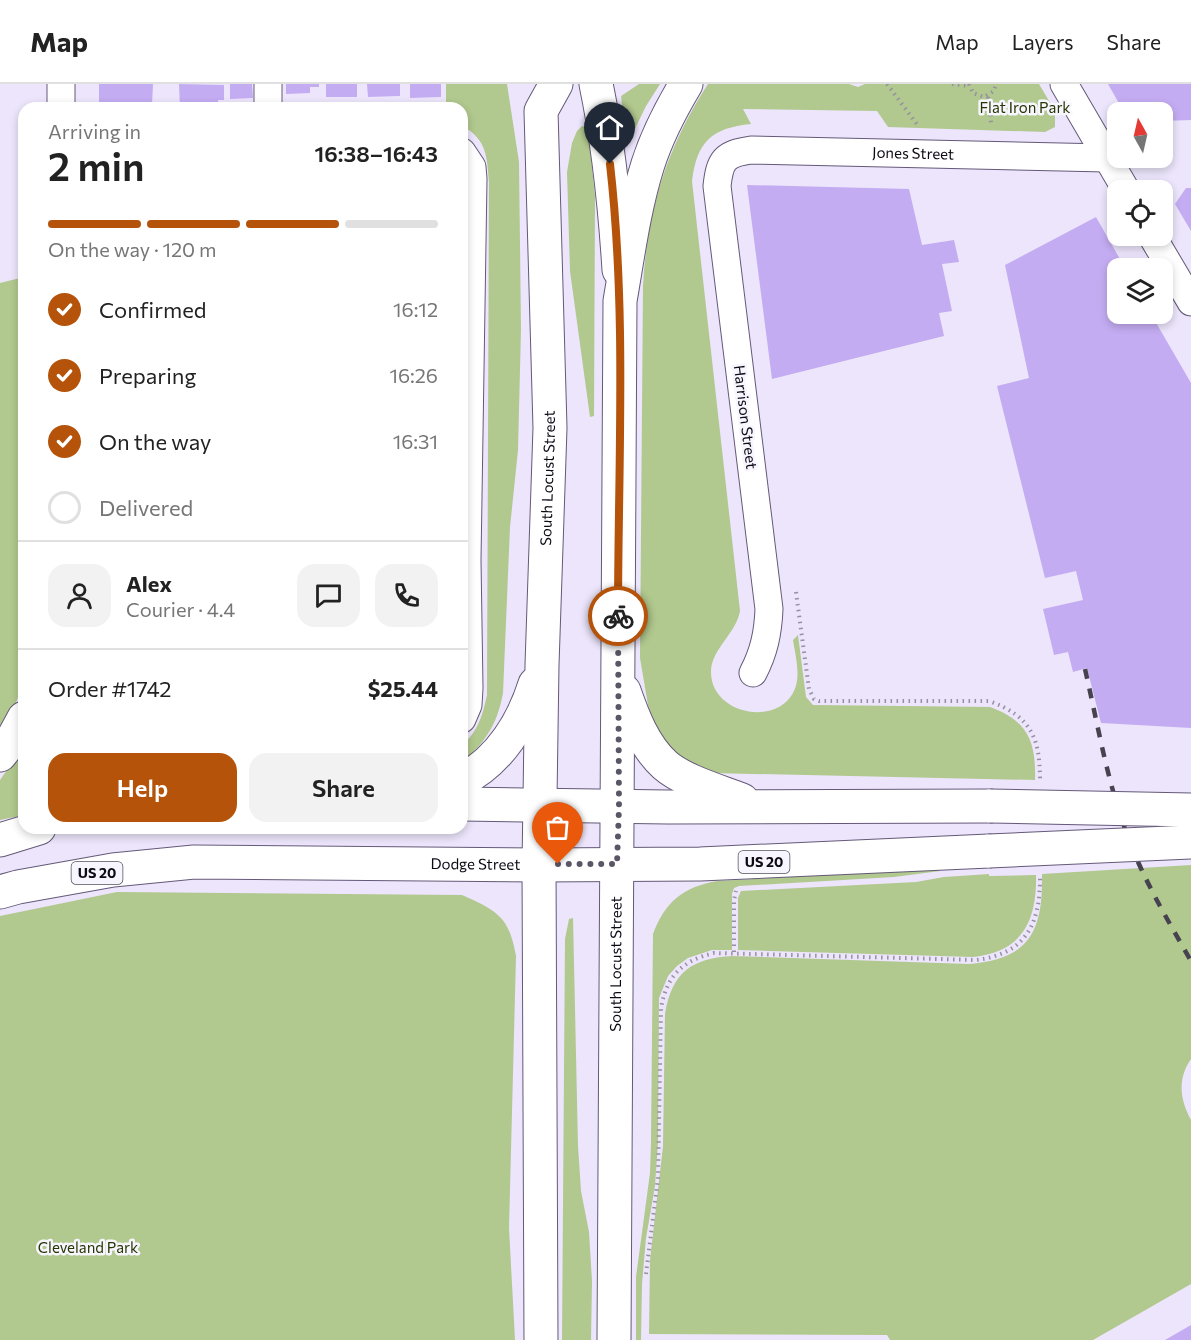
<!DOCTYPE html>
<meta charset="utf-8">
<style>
body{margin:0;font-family:Commissioner,sans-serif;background:#f2f2f2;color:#222;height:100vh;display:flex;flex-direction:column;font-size:22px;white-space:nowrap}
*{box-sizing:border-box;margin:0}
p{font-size:20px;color:#767676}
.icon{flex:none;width:33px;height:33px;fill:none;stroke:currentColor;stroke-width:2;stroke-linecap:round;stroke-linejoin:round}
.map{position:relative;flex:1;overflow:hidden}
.drawer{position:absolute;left:18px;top:18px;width:450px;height:732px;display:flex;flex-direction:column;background:#fff;border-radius:18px;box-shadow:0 3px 9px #0003}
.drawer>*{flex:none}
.needle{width:39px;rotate:352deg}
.fabs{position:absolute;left:1107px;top:18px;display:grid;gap:12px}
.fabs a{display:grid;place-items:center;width:66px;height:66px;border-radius:12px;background:#fff;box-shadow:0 3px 9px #0003;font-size:30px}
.pin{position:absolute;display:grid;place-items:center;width:51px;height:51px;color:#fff;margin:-62px -26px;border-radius:50% 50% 50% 0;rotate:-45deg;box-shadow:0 0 6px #0007}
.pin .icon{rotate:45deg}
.courier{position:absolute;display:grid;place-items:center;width:60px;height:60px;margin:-30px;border:4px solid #b45309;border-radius:50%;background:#fff;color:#222;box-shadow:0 2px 8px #0007}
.overview em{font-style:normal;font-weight:600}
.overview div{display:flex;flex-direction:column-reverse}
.overview{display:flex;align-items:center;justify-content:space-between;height:102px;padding:0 30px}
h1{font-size:39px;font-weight:600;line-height:45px}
.bar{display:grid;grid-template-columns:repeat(4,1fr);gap:9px 6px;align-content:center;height:72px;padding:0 30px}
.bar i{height:8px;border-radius:4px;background:#e0e0e0}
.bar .selected{background:#b45309}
.bar p{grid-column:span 4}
.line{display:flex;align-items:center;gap:15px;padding:0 30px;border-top:2px solid #e0e0e0}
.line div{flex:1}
.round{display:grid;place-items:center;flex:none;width:63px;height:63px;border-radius:18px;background:#f2f2f2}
ol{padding:0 30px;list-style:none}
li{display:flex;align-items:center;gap:18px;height:66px}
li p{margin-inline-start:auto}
li .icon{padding:6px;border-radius:50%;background:#b45309;color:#fff;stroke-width:4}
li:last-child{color:#767676}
li i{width:33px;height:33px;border:3px solid #e0e0e0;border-radius:50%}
.button{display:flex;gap:12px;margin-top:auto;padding:12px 30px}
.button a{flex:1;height:69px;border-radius:18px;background:#b45309;color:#fff;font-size:24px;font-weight:600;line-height:69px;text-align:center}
.button a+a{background:#f2f2f2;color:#222}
header{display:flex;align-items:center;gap:36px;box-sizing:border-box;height:84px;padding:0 30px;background:#fff;border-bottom:2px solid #e0e0e0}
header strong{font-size:28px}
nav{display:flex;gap:33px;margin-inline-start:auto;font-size:21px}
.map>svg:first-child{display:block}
.green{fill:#b1c88e}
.building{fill:#c4acf2}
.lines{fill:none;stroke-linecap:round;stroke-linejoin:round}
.minor-casing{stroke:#645978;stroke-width:29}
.secondary-casing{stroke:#645978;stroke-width:35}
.trunk-casing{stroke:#645978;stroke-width:35}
.path{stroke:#9690a2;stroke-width:4;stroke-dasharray:1.5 4.5;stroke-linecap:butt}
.minor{stroke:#fff;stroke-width:27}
.secondary{stroke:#fff;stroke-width:33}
.trunk{stroke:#fff;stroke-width:33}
.rail{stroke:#474250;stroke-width:4.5;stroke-dasharray:10 10;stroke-linecap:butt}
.trunk-bridge-casing{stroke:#645978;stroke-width:35;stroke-linecap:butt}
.trunk-bridge{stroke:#fff;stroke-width:33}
.done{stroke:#5b5666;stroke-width:6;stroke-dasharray:0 10.8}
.route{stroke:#b45309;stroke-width:8}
.labels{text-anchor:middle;stroke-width:5;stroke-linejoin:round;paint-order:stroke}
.shield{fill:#f7f5fd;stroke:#53505b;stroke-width:1.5}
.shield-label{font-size:14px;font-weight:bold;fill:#0d0915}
.park-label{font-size:15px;fill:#253500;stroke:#f7f5fd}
.street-label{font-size:15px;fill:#0d0915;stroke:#f7f5fd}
</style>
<header>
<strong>Map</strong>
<nav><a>Map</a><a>Layers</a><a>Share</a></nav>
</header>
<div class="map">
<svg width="1191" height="1256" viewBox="0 0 1191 1256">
<rect width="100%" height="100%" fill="#ece5fb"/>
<g class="green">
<path d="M446,0H507L519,78L521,245L518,366L510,443L503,609C497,642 485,657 462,680V661C478,648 483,630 487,611L489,98C487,73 487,55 462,42V24H446Z"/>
<path d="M639,0H660L646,22L630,55H626L621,12Z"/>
<path d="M708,0H849L858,3L865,0H1039L1055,27V43L1045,48L888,43L877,27L743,25L751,40C711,44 697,58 692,97L740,527C736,550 711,565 711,588C711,634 789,645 797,597C799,584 795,569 793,556L798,551L806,613L813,621L990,623C1028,637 1036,657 1035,696L711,689L679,675L656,645L648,621L640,574L643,202C647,127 667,63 708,0Z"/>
<path d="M582,42L588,44L595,112L594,332L590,333L570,187L567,88L572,59L577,47Z"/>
<path d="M24,193V596L17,616L0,649V199Z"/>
<path d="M24,661V731L0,736V696Z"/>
<path d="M1191,781V975C1177,995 1180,1016 1191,1036V1200L1093,1256H890L887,1251L649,1250L650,1176L663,1062L665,930C672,888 692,874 733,872L969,880C1030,875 1043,847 1042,790Z"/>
<path d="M937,785L940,787L894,793L739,802L734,804L732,810V866H712L688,874L677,882L668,892L659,914L658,1058L655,1102L646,1154L642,1200L641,1256H636V1193L650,1089L651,1058L653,850C665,818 683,803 717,797Z"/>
<path d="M989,790V792L1036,791C1037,836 1023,868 973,873L738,866V814L741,807L916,798L944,793Z"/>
<path d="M117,808L462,811C498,827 509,833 516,872L509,1144L515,1256H0V832Z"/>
<path d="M573,834L578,1062L581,1107L589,1148L592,1197L591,1256H562L565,855L569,835Z"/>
</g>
<g class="building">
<path d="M99,0H153L152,21H99Z"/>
<path d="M179,0L224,1V16H218V24H180Z"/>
<path d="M230,0H252L253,14L230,15Z"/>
<path d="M286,0H319V3H310V9L286,10Z"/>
<rect x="326" y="0" width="31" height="13"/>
<path d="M367,0H400V12L368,13Z"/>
<path d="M410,0H441V13L410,14Z"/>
<path d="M1108,0H1191V36L1162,37V28H1124Z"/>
<path d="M747,101L909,105L922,161L954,156L959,178L942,180L952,227L939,229L944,252L772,295Z"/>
<path d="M1186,104H1191V147L1175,120Z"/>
<path d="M1096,133L1125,184H1118V230H1151L1191,299V644L1101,639L1087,584L1073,588L1068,568L1054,571L1043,525L1083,516L1076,487L1045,494L997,302L1029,294L1005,181Z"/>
<path d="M1191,1241V1256H1165Z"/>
</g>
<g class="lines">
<g class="minor-casing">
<g id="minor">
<path d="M61,0V24"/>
<path d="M1064,0L1126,106"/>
<path d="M268,24V0"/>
<path d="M462,68L472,83L473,95L467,476L469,604L468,621L462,635"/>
<path d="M1152,152L1191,218"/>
<path id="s1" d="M753,589C764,568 768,549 769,525L717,102C720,76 724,70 751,66L1106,74"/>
</g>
</g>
<g class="secondary-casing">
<path id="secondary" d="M596,0C609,62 615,123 619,186"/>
</g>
<g class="trunk-casing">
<g id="trunk">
<path d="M624,607C633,633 644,662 665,681C683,697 719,707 742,716"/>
<path d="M0,671L12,656L24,634"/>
<path d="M462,696C500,677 523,638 535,600"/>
<path d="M462,720L668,723L990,722"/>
<path d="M0,756L39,744"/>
<path id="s2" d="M0,808L18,803L113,786L194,778L539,781L700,780L989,767"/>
<path id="s3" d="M541,1256L539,781L542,581L550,344L541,27L556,0"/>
<path id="s4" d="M614,1256L620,217C628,171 634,124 648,80C657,52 671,25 686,0"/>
</g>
</g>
<g class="path">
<path d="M887,0L919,43"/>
<path d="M952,0L969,2"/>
<path d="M969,0L973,9L984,13L994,7L996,0"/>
<path d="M988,13L991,39"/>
<path d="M796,508L809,605L814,615L819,617H989C1031,632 1040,654 1040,696"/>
<path d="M734,868V816L736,807"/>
<path d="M646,1190L658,1094L661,924C667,891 682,877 714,869L976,876C1026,870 1040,840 1040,794"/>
</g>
<use href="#minor" class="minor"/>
<use href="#secondary" class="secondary"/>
<use href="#trunk" class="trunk"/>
<path class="rail" d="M1085,585C1097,637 1106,691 1124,742C1140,790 1166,833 1191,877"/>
<g class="trunk-bridge-casing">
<g id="trunk-bridge">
<path d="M990,722L1191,726"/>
<path d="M989,767L1191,758"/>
</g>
</g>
<use href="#trunk-bridge" class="trunk-bridge"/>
</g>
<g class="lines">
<path class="done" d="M558,780H617L619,723L618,532"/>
<path class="route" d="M610,80C627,230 618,381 618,532"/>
</g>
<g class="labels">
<g class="shield">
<rect x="738.5" y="767" width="51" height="22" rx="4.5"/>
<rect x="71.5" y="778" width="51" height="22" rx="4.5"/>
</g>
<g class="shield-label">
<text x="764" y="783">US 20</text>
<text x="97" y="794">US 20</text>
</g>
<g class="park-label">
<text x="1025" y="29">Flat Iron Park</text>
<text x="88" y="1169">Cleveland Park</text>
</g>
<g class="street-label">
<text dy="5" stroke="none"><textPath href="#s1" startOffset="711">Jones Street</textPath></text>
<text transform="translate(745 333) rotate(83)" y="5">Harrison Street</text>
<text dy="5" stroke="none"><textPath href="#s3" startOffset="862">South Locust Street</textPath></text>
<text dy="5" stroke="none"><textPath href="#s2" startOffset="478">Dodge Street</textPath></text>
<text dy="5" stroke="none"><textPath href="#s4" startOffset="376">South Locust Street</textPath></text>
</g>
</g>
</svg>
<div class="fabs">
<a><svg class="needle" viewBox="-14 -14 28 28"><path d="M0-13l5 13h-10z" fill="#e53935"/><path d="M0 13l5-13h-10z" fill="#767676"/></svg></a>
<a><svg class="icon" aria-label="locate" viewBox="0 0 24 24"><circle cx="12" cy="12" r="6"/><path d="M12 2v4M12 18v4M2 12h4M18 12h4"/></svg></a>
<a><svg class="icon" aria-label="layers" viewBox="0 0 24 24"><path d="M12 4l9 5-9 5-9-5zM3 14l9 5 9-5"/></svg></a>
</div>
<div class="pin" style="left:558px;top:780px;background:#ea580c"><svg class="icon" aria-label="bag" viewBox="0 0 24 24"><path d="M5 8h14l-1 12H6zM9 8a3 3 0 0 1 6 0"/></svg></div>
<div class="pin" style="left:610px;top:80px;background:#1f2937"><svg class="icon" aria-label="home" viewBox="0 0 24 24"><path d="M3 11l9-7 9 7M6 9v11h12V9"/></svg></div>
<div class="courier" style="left:618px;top:532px"><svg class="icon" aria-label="bike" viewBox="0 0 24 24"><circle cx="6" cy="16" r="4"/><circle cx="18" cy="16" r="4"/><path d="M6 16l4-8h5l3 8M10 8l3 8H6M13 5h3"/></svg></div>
<section class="drawer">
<div class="overview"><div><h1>2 min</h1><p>Arriving in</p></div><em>16:38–16:43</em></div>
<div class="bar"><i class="selected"></i><i class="selected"></i><i class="selected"></i><i></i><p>On the way · 120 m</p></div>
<ol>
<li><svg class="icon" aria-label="check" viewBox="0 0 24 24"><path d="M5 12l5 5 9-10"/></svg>Confirmed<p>16:12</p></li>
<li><svg class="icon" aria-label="check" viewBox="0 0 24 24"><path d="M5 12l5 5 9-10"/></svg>Preparing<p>16:26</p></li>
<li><svg class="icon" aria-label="check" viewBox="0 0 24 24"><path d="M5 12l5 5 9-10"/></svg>On the way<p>16:31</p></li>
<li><i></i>Delivered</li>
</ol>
<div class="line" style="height:108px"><a class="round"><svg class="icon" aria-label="person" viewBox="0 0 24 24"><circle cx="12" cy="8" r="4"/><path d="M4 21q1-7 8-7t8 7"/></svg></a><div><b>Alex</b><p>Courier · 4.4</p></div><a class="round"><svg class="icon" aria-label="chat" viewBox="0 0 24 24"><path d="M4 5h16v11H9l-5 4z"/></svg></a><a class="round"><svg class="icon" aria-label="phone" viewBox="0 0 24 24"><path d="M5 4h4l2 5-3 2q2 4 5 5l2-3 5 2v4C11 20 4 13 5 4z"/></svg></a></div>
<div class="line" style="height:78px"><div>Order #1742</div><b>$25.44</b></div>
<div class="button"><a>Help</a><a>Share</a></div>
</section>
</div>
